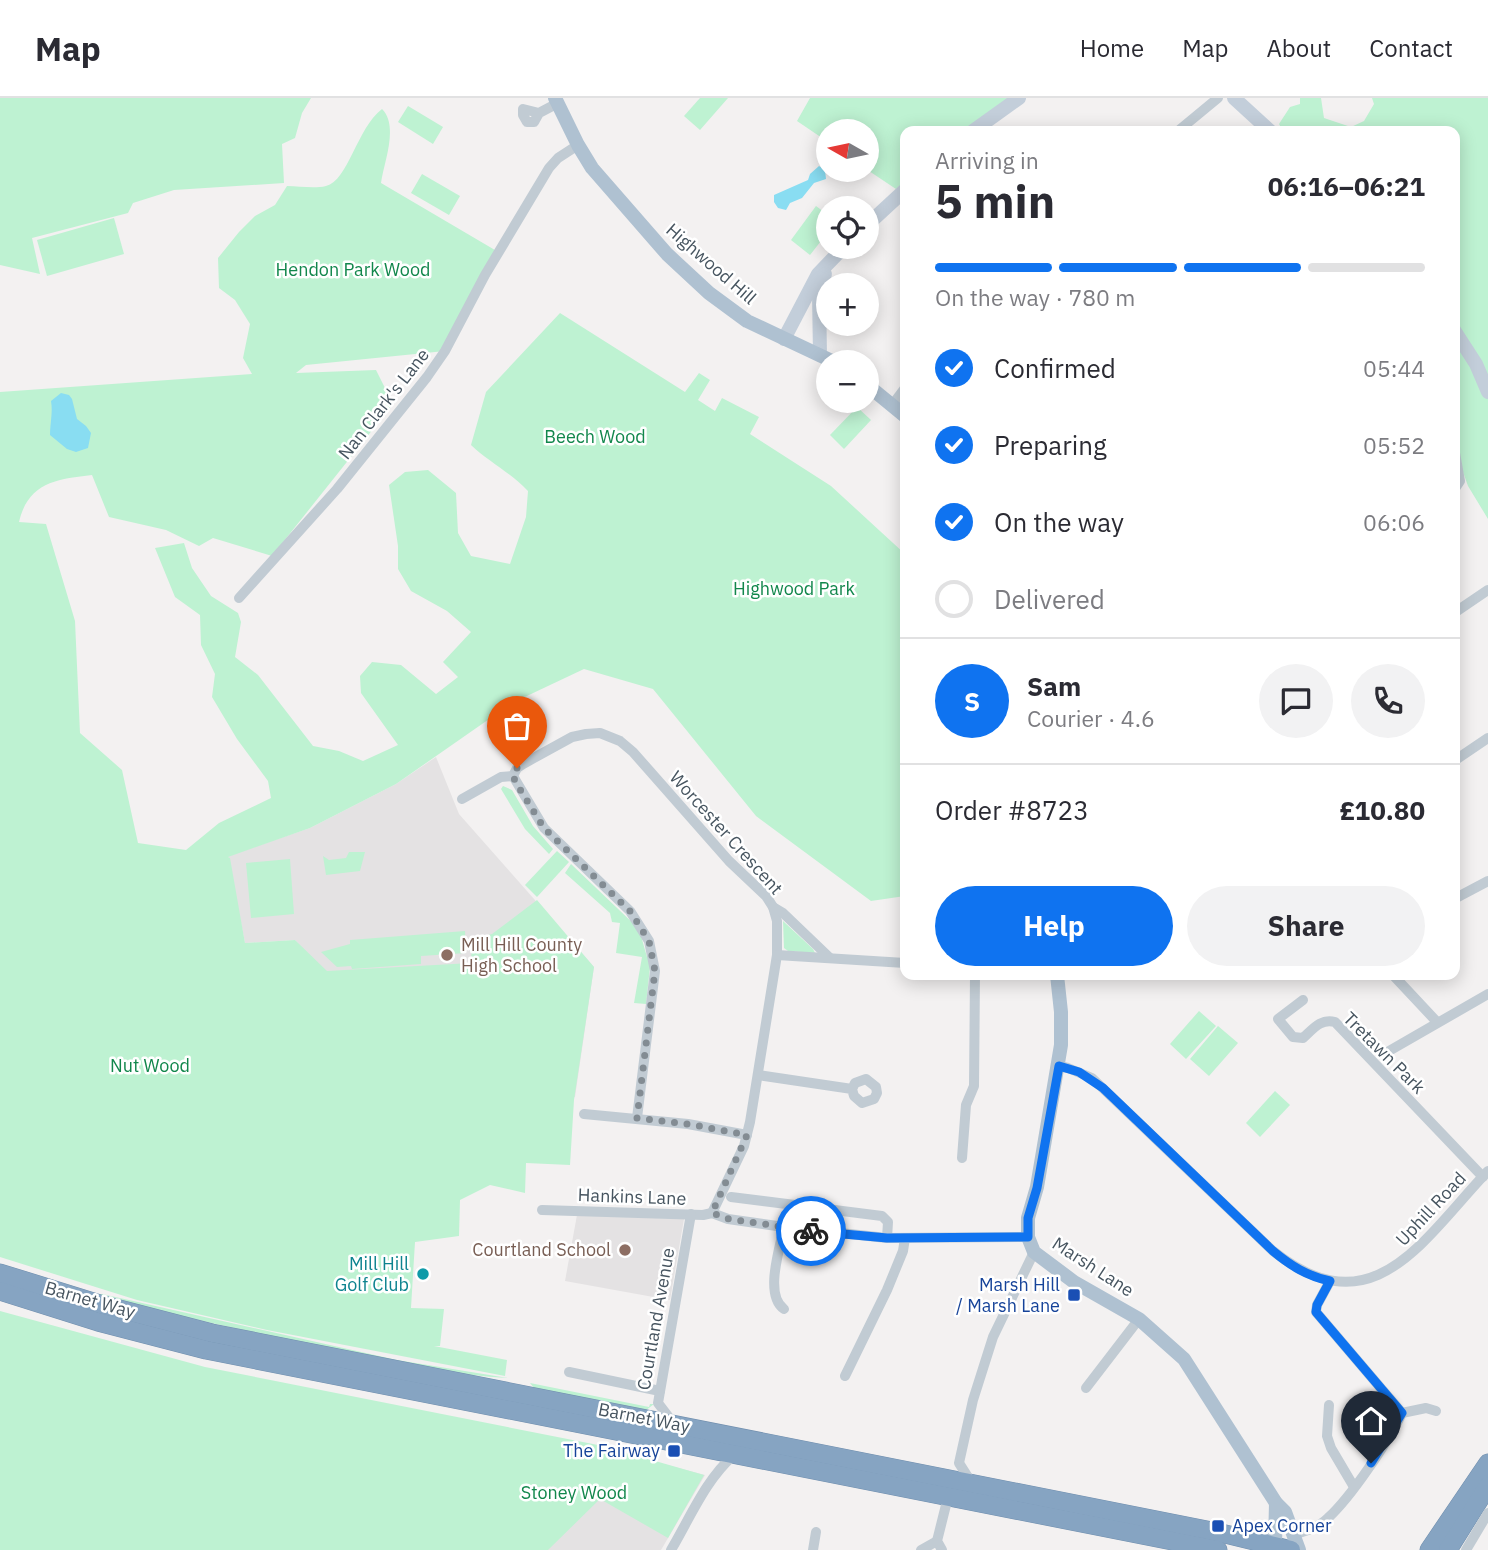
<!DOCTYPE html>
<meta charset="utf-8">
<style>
body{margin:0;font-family:"IBM Plex Sans",sans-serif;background:#f2f2f3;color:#2b2b33;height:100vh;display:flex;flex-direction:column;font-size:26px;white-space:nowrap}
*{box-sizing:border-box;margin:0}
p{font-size:23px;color:#7c7c81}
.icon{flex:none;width:38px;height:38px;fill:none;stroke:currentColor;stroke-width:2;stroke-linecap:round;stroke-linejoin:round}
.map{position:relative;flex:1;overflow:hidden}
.panel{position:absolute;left:900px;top:28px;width:560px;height:854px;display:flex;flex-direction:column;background:#fff;border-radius:14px;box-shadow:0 4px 18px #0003}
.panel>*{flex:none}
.needle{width:46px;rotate:279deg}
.tools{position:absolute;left:816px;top:21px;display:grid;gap:14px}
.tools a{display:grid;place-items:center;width:63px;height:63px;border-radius:50%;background:#fff;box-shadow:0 4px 18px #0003;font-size:35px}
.pin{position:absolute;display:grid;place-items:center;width:60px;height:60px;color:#fff;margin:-72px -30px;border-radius:50% 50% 50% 0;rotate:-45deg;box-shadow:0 0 7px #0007}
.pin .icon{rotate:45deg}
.courier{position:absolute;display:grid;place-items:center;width:70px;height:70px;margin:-35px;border:5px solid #0f73f0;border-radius:50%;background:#fff;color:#222;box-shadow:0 2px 9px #0007}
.head em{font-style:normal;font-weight:800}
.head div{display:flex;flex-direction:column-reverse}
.head{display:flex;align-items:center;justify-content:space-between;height:119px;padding:0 35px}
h1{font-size:46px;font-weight:800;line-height:52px}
.bar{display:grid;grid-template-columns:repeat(4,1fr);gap:10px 7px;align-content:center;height:84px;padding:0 35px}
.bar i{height:9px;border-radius:5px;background:#e1e1e2}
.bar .current{background:#0f73f0}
.bar p{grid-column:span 4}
.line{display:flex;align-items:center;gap:18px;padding:0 35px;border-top:2px solid #e1e1e2}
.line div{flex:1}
.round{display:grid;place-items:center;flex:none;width:74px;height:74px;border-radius:37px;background:#f2f2f3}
ol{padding:0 35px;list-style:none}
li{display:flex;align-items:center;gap:21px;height:77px}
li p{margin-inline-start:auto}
li .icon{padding:7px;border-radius:50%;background:#0f73f0;color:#fff;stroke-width:4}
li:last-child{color:#7c7c81}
li i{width:38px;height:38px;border:4px solid #e1e1e2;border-radius:50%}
.action{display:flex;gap:14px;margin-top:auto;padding:14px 35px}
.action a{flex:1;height:80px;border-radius:42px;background:#0f73f0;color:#fff;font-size:28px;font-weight:800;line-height:80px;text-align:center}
.action a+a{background:#f2f2f3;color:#2b2b33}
header{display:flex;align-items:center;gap:42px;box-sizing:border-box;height:98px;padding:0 35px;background:#fff;border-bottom:2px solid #e1e1e2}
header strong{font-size:33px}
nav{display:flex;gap:38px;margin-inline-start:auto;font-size:24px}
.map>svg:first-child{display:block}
.education{fill:#e4e2e3}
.green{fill:#bef2d2}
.water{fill:#89ddf2}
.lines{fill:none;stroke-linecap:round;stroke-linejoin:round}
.highway-casing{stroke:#718fae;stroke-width:19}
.street{stroke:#c1cbd3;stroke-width:10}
.secondary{stroke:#c3ceda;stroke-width:14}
.primary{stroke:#afc1d1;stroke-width:14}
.highway{stroke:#86a4c2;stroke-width:18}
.done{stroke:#838c93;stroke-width:7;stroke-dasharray:0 12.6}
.route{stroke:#0f73f0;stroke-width:9}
.education-dot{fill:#8d6e63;stroke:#fff;stroke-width:2.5}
.culture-dot{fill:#0f9aa8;stroke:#fff;stroke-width:2.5}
.transit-dot{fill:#1a4fb4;stroke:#fff;stroke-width:2.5}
.labels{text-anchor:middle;stroke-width:5;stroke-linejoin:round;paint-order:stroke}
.street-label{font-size:18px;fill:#475560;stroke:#fff}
.park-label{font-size:18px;fill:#12874c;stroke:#fff}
.education-label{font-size:18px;fill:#785e54;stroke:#fff;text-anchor:start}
.culture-label{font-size:18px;fill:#0d838f;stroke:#fff;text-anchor:end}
.transit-label{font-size:18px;fill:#164399;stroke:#fff;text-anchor:end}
</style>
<header>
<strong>Map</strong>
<nav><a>Home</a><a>Map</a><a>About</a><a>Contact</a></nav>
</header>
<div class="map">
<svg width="1488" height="1452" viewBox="0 0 1488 1452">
<rect width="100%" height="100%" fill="#f3f1f1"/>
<g class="education">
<path d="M436,659L459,716L594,869L575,999L461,1025L295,842L245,845L228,758L310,730L396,686Z"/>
<path d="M577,1117L684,1121L670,1202L565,1183Z"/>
<path d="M603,1350L705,1377L661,1452H518Z"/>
</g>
<g class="green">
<path d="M0,0H311L302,15L295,40L282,46L284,85L174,92L133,105L128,115L32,140L40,176L0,167Z"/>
<path d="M700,0H728L700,32L684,18Z"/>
<path d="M810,0H1009L963,33H905V83L896,91L866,71V33H828V44L797,23Z"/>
<path d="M1300,0H1321L1324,20L1351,29L1364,23L1374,6L1372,0H1488V421L1468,388L1454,349V33H1283L1279,26L1290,9L1300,6Z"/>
<path d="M408,8L443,29L433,46L398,24Z"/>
<path d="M382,11C399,28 384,64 381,85L500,155L445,253L306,267L296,275L376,272L393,306L272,458L213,440L199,448L166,432L109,419L92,377C56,381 28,385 19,424L46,426L75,523L80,635L122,672L138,745L186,752L219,725L271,700L268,683L237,641L212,599L215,576L201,547L200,517L175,499L155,450L184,445L192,470L211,498L238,515L241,524L235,559L258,577L313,648L339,653L363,663L398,647L361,595L360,578L372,564L401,567L436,596L458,579L443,564L471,534L447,513L411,493L398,471V448L389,387L405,374L428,372L456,395L458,435L471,458L510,466L526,419L528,393C511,375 489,364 471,347L486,294L560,215L685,294L699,275L710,282L698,302L715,313L722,300L759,319L750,336L831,388L905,456V798L871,803L756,718L653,591L584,571L512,605L396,686L310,730L228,759L230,760L245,845L295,842L327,873L471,865L472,841L492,836L537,802L594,869L574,1002L570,1067L526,1065L525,1095L490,1087L460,1102L459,1138L415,1144L411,1210L444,1211L440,1248H434L507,1262L505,1278L267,1232L137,1202L0,1159V294L252,276L243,260L250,226L235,202L219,190L218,160L239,134L255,118L275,107L287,88C299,88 314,91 326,88C348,83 357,30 382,11Z"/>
<path d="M422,76L460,98L449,117L411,95Z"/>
<path d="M816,108L828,117V134L810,157L791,142Z"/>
<path d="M114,120L124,156L47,178L37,142Z"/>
<path d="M857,309L871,322L844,351L830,337Z"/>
<path d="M503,688L512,692L533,728L553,751L549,756L525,731L501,691Z"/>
<path d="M557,753L569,764L537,799L525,787Z"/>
<path d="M349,754H365L360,773L326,777L323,758L329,762L346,760Z"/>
<path d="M290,761L294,816L251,820L246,765Z"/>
<path d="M571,766L639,831L647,859L651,860L646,906L634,905L642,859L616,855L620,825L612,824L610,815L565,775Z"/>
<path d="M783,823L813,851L815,855L788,853L784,850Z"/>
<path d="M465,833L466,855L421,858V866L352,871L351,868L337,869L321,854L350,846V842Z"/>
<path d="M1199,913L1216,928L1186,961L1170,946Z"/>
<path d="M1218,928L1238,945L1209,978L1190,961Z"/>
<path d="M1275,993L1290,1007L1260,1039L1246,1025Z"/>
<path d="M102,1196L397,1262L508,1280C457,1278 408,1266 359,1256C270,1239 183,1219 96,1197Z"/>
<path d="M0,1213L205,1269L603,1348L704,1377L668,1440L600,1401L548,1452H0Z"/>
<path d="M530,1285L649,1309L650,1306H654L645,1313L535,1291Z"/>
</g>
<g class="water">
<path d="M819,68L825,72L826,81L814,85L802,100L790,105L786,112L778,110L774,104V97L808,82L810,76Z"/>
<path d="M61,295L69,297L72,301L77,321L86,328L91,335L88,350L76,354L67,351L50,337C50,325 53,315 51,303Z"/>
</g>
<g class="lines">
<g class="highway-casing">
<g id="highway">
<path d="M0,1175L100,1206L212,1235L1217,1434L1291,1452"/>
<path d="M0,1193L98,1224L206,1252L1218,1452"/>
<path d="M1429,1452L1488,1365"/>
<path d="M1448,1452L1488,1388"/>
</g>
</g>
<g class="street">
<path d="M539,15L534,24H527L523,17V11L539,15L558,5"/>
<path d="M1178,33L1218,0"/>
<path d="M893,306L905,290"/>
<path d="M1454,349L1460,383L1454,392"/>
<path d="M239,500L337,391L427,279L445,253L485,177L549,70L558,60L578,47"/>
<path d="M1454,515L1488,492"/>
<path d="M1454,663L1488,640"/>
<path d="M513,678L517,670L523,666L572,639L586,636L600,635L620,643L633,654L729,763L766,798L773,809L777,823V857L750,1024L744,1048L712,1115"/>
<path d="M513,678L544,730L630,813L649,843L655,873L637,1020"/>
<path d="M462,701L501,679L513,678"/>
<path d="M1454,801L1488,783"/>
<path d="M773,809L783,815L830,860"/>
<path d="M777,857L905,865"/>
<path d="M1393,877L1437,924"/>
<path d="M1303,902L1278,921L1293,939L1303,940C1313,931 1321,920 1335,924L1483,1079"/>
<path d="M1389,953L1488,896"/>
<path d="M1059,968L1068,970L1092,980L1273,1153C1373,1233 1424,1140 1488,1073"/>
<path d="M758,977L852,991L855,985L866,981L876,989L877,995L874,1001L862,1005L854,998L852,991"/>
<path d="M584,1016L688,1026L747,1037"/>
<path d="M962,1060L966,1007L974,988L975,877"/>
<path d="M731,1099L882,1118L888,1124L887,1140"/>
<path d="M542,1112L703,1117L712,1115L728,1121L784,1129L887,1140L1028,1139"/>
<path d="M784,1129C780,1150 764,1197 784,1211"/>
<path d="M569,1274L660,1293"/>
<path d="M845,1278L887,1192L903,1153L905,1140"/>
<path d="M1086,1290L1139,1221"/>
<path d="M1329,1307L1327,1338L1331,1350L1354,1389"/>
<path d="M1402,1315L1426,1310L1436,1313"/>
<path d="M674,1326L658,1305L691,1116"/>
<path d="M971,1384L959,1365L973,1302L993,1239L1034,1154"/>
<path d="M1293,1437C1306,1433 1319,1429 1328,1420C1351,1399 1388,1344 1402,1315L1316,1214L1317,1207L1330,1183"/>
<path d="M671,1452C690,1420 706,1381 734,1357"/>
<path d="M813,1452L816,1434"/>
<path d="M921,1452L937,1443"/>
<path d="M942,1452L937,1443L948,1399"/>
<path d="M1466,1452L1488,1415"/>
</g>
<g class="secondary">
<path d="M1234,0L1270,33"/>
<path d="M973,33L1019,0"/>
<path d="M866,128L905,92"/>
<path d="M1454,232L1476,266L1488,294"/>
<path d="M784,241L818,176L844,149"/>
<path d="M820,257L819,196L825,176"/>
</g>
<g class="primary">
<path d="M555,0L578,47L592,70L667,156L709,195L747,223L834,264"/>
<path d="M866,286L905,318"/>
<path d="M1057,877L1061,914V947L1037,1089L1028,1120V1139L1034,1154L1074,1184L1139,1221L1184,1261L1276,1405L1285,1414L1299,1452"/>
<path d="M1276,1405L1275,1447L1277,1452"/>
</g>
<use href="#highway" class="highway"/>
</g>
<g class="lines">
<path class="done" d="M517,670L513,678L516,685L544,730L630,813L649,843L655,873L637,1020L688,1026L747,1037L712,1115L729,1121L811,1133"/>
<path class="route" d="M811,1133L887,1140L1028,1139V1120L1037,1090L1059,968L1079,974L1103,990L1273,1153C1291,1168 1307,1178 1330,1183L1317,1207L1316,1214L1402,1315L1371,1365"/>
</g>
<g class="education-dot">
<circle cx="447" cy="857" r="7"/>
<circle cx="625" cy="1152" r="7"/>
</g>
<circle class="culture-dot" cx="423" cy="1176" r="7"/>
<g class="transit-dot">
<rect x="1067" y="1190" width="14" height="14" rx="3.5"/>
<rect x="667" y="1346" width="14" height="14" rx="3.5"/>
<rect x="1211" y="1421" width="14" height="14" rx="3.5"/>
</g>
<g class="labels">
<g class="street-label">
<text transform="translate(711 166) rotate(41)" y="6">Highwood Hill</text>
<text transform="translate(384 306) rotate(-52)" y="6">Nan Clark's Lane</text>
<text transform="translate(726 735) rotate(48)" y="6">Worcester Crescent</text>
<text transform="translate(1384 955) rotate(45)" y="6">Tretawn Park</text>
<text transform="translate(632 1099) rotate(2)" y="6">Hankins Lane</text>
<text transform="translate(1431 1111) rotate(-47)" y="6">Uphill Road</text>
<text transform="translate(1093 1169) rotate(33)" y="6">Marsh Lane</text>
<text transform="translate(90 1202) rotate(16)" y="6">Barnet Way</text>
<text transform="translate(656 1221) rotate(-80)" y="6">Courtland Avenue</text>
<text transform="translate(644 1320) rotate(11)" y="6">Barnet Way</text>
</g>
<g class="park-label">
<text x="353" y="178">Hendon Park Wood</text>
<text x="595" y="345">Beech Wood</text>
<text x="794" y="497">Highwood Park</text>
<text x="150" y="974">Nut Wood</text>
<text x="574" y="1401">Stoney Wood</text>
</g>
<g class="education-label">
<text x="461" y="853">Mill Hill County<tspan x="461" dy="21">High School</tspan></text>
<text x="611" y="1158" text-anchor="end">Courtland School</text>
</g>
<g class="culture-label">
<text x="409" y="1172">Mill Hill<tspan x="409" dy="21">Golf Club</tspan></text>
</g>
<g class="transit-label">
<text x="1060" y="1193">Marsh Hill<tspan x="1060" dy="21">/ Marsh Lane</tspan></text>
<text x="660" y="1359">The Fairway</text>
<text x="1232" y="1434" text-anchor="start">Apex Corner</text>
</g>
</g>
</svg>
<div class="tools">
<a><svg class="needle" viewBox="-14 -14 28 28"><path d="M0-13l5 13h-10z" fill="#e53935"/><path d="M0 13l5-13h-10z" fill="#7c7c81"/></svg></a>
<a><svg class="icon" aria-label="locate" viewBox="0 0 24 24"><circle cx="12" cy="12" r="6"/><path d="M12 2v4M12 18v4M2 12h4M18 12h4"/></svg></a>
<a>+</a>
<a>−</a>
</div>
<div class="pin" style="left:517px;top:670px;background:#ea580c"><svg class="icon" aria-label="bag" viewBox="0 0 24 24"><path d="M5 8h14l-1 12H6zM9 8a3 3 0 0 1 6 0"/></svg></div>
<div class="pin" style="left:1371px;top:1365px;background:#1f2937"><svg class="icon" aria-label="home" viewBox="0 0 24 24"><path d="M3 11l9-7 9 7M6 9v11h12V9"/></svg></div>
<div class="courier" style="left:811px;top:1133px"><svg class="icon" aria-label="bike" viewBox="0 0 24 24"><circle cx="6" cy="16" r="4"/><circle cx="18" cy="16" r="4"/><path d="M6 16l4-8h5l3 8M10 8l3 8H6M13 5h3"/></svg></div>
<section class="panel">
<div class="head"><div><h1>5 min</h1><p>Arriving in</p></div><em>06:16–06:21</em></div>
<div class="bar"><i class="current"></i><i class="current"></i><i class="current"></i><i></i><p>On the way · 780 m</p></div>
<ol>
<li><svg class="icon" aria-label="check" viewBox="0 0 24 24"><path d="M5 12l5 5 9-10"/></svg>Confirmed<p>05:44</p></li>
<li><svg class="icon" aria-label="check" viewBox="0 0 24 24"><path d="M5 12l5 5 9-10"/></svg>Preparing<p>05:52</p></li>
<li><svg class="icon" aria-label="check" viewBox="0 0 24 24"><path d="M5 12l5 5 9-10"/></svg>On the way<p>06:06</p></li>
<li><i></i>Delivered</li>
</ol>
<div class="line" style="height:126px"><b class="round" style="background:#0f73f0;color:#fff">S</b><div><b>Sam</b><p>Courier · 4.6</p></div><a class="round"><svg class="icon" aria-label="chat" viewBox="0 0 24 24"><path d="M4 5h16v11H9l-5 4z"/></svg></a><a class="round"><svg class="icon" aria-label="phone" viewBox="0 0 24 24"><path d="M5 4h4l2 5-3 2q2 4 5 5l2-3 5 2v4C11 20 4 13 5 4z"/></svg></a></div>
<div class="line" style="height:91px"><div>Order #8723</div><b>£10.80</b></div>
<div class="action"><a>Help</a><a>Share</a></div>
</section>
</div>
